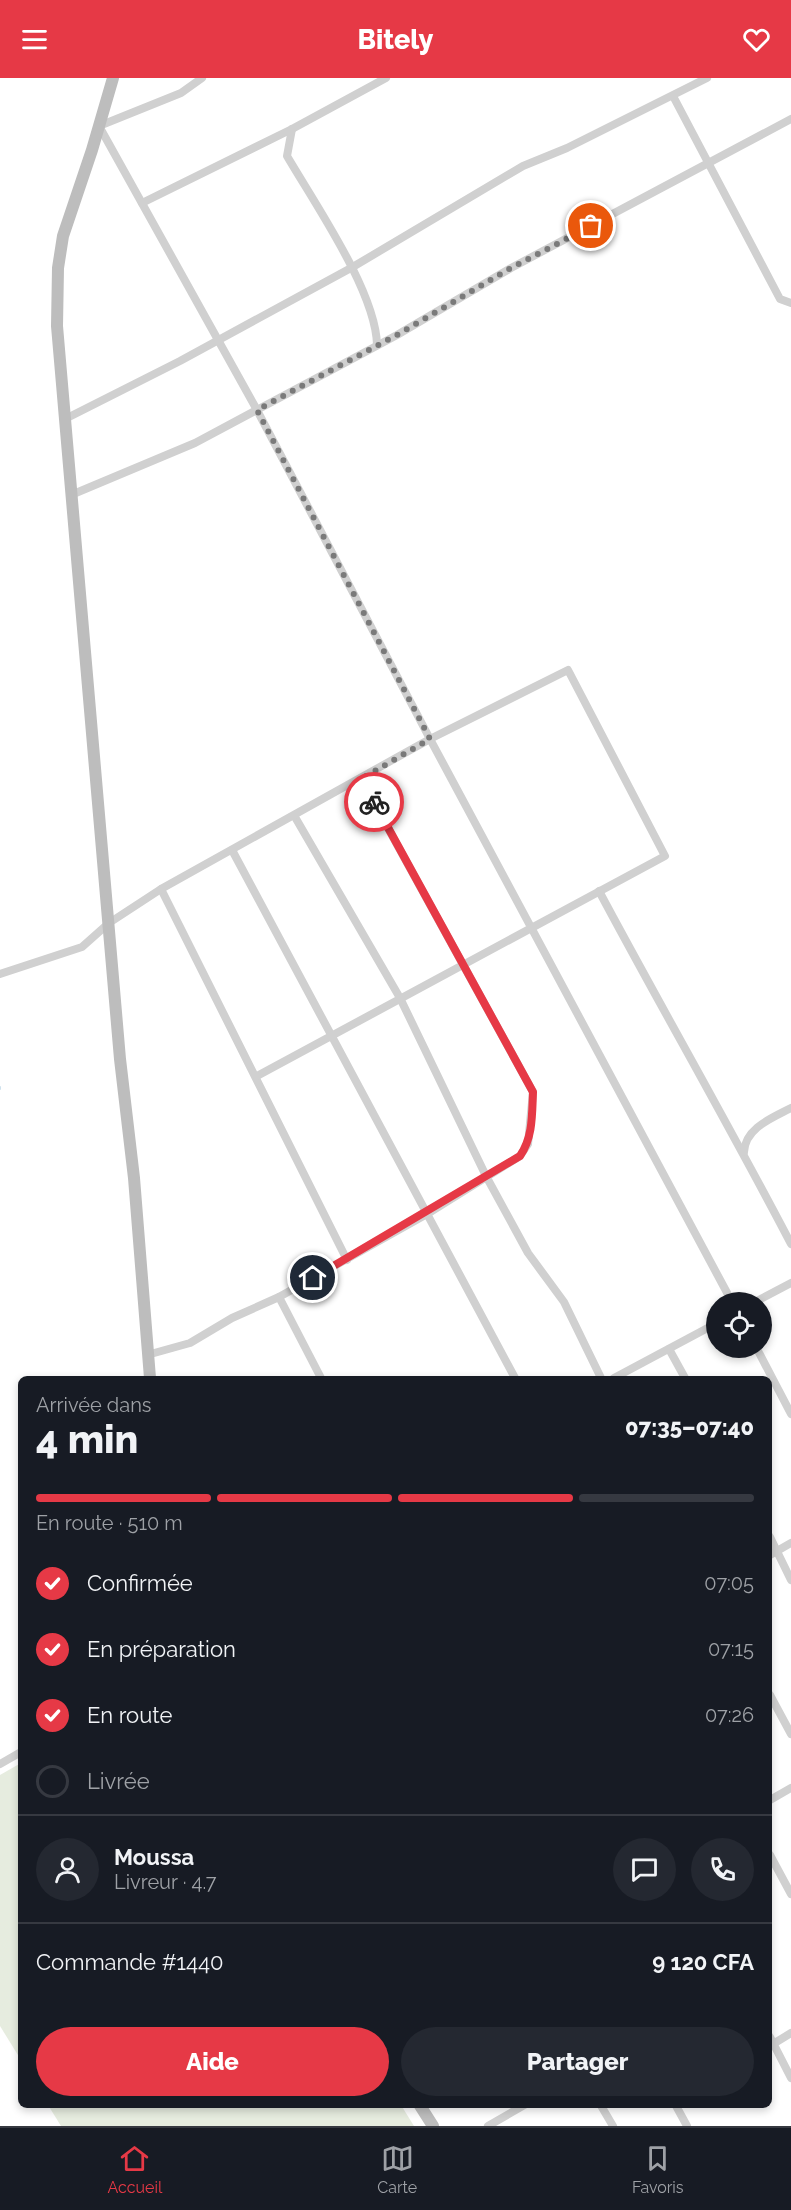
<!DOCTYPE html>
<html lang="fr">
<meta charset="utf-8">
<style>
body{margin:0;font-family:Raleway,sans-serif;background:#242831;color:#f1f3f6;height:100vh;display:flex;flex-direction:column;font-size:22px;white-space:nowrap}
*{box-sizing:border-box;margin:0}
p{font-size:20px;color:#9ea1a6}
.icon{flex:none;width:33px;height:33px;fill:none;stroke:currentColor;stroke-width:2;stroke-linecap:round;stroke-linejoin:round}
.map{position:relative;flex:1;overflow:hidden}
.sheet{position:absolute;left:18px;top:1298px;width:754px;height:732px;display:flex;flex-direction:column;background:#171b24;border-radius:9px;box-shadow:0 3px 9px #0003}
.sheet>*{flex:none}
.controls{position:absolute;left:706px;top:1214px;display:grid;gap:12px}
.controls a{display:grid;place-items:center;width:66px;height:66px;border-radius:50%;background:#171b24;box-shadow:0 3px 9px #0003;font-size:30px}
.pin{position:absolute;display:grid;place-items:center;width:51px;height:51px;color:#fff;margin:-26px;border:3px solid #fff;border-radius:50%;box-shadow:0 2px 6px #0007}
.courier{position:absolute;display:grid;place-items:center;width:60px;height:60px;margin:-30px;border:4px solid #e63946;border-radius:50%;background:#fff;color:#222;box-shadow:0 2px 8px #0007}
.overview em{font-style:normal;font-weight:800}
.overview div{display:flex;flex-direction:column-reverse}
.overview{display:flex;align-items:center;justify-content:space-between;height:102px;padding:0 18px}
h1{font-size:39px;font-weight:800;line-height:45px}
.bar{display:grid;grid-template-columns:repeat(4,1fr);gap:9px 6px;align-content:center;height:72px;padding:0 18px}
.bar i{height:8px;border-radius:4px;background:#363941}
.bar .active{background:#e63946}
.bar p{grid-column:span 4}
.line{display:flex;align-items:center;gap:15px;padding:0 18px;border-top:2px solid #363941}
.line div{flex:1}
.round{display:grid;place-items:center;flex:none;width:63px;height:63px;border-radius:32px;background:#242831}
ol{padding:0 18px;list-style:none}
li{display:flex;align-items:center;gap:18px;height:66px}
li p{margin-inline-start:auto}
li .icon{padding:6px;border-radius:50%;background:#e63946;color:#fff;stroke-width:4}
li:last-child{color:#9ea1a6}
li i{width:33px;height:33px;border:3px solid #363941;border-radius:50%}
.button{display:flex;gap:12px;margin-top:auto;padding:12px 18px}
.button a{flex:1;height:69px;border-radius:36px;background:#e63946;color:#fff;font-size:24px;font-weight:800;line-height:69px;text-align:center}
.button a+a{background:#242831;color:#f1f3f6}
header{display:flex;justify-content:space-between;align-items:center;height:78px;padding:0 18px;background:#e63946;color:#fff;font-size:27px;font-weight:800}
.dock{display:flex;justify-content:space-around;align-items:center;height:84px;border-top:2px solid #363941;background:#171b24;font-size:16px;color:#9ea1a6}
.dock a{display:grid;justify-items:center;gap:3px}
.dock .active{color:#e63946}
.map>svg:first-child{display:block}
.green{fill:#e6ecdf}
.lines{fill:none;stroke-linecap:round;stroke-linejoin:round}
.stream{stroke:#cfe2ee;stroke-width:2}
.street{stroke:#d0d0d0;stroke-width:8}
.secondary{stroke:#bdbdbd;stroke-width:12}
.done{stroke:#7a7a7a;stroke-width:6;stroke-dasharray:0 10.8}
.route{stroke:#e63946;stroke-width:8}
</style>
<header><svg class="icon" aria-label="menu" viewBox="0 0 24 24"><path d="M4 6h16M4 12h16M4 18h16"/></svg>Bitely<svg class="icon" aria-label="heart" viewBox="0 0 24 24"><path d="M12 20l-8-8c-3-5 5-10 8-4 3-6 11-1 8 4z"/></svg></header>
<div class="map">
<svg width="791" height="2048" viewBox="0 0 791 2048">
<rect width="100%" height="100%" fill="#fff"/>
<g class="green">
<path d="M21,1685V1982L0,1948V1697Z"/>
<path d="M48,2027H401L414,2048H61Z"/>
</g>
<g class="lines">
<path class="stream" d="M0,1009V1011"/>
<g class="street">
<path d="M202,0L181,15L99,48L257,332L430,661L732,1224"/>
<path d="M673,18L780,221L791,225"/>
<path d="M292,51L287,78C315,126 376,214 377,267"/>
<path d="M142,125L292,51L386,0"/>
<path d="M65,341L180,283L351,190L523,88L567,70L707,0"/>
<path d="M71,417L195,365L397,257L511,190L791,41"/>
<path d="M295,739L400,920L486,1098L528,1175L564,1224L601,1300"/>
<path d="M232,772L515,1300"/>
<path d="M161,811L347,1182"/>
<path d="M599,813C662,931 729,1047 791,1166"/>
<path d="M0,896L82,869L109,845L161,811L430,661L568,592L665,778L257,998"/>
<path d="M744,1074C745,1050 772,1040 791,1030"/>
<path d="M279,1219L321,1300"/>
<path d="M755,1224L791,1205"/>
<path d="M756,1269L791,1336"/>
<path d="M669,1271L685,1300"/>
<path d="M147,1277L190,1265L232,1240L279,1219L427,1136L520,1078L528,1066L533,1014L361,701"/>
<path d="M614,1300L717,1245"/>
<path d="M770,1459L791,1502"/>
<path d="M770,1477L791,1465"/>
<path d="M770,1617L791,1656"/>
<path d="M0,1686L21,1674"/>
<path d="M770,1722L791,1710"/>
<path d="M770,1777L791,1816"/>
<path d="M770,1959L791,2000"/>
<path d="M773,1966L791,1955"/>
<path d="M600,2026L613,2048"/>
<path d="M675,2026L687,2048"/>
<path d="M488,2048L526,2026"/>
</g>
<g class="secondary">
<path d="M113,0L92,72L63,158L58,190L57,248L120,981L134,1100L150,1300"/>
<path d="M419,2026L433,2048"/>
</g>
</g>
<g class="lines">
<path class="done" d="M374,724L361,701L430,661L257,332L397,257L511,190L591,148"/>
<path class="route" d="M313,1200L520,1078C533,1059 532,1037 533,1014L374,724"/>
</g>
</svg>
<div class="controls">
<a><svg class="icon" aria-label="locate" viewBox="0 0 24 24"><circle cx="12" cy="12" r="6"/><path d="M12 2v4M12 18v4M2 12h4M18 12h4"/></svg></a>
</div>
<div class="pin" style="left:591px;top:148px;background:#ea580c"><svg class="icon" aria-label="bag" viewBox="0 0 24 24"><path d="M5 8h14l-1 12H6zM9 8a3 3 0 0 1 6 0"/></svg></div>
<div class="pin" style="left:313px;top:1200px;background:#1f2937"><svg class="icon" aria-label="home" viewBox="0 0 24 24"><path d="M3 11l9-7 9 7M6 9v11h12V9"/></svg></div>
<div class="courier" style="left:374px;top:724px"><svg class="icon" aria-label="bike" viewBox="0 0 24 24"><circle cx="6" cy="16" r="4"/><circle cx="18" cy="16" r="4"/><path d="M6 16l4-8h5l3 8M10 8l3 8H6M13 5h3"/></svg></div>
<section class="sheet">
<div class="overview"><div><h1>4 min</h1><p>Arrivée dans</p></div><em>07:35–07:40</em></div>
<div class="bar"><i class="active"></i><i class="active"></i><i class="active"></i><i></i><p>En route · 510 m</p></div>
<ol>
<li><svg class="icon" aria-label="check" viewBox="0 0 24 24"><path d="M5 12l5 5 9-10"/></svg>Confirmée<p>07:05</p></li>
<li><svg class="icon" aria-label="check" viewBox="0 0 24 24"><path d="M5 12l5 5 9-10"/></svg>En préparation<p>07:15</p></li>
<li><svg class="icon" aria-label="check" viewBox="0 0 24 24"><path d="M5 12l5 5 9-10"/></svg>En route<p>07:26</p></li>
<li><i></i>Livrée</li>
</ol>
<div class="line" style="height:108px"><a class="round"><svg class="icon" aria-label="person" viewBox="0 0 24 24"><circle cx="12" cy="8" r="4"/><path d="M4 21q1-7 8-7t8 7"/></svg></a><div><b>Moussa</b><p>Livreur · 4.7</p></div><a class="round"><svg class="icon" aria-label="chat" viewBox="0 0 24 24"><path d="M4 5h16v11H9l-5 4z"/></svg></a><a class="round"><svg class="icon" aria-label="phone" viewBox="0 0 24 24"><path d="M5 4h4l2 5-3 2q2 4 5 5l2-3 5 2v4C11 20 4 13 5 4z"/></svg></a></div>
<div class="line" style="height:78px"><div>Commande #1440</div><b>9 120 CFA</b></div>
<div class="button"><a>Aide</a><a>Partager</a></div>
</section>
</div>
<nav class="dock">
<a class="active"><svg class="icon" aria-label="home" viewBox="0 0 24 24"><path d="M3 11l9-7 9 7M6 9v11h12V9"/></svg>Accueil</a>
<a><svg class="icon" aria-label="map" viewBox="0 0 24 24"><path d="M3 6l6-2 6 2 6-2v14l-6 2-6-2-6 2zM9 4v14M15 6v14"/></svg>Carte</a>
<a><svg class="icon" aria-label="saved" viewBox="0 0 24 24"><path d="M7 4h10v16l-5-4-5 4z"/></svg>Favoris</a>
</nav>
